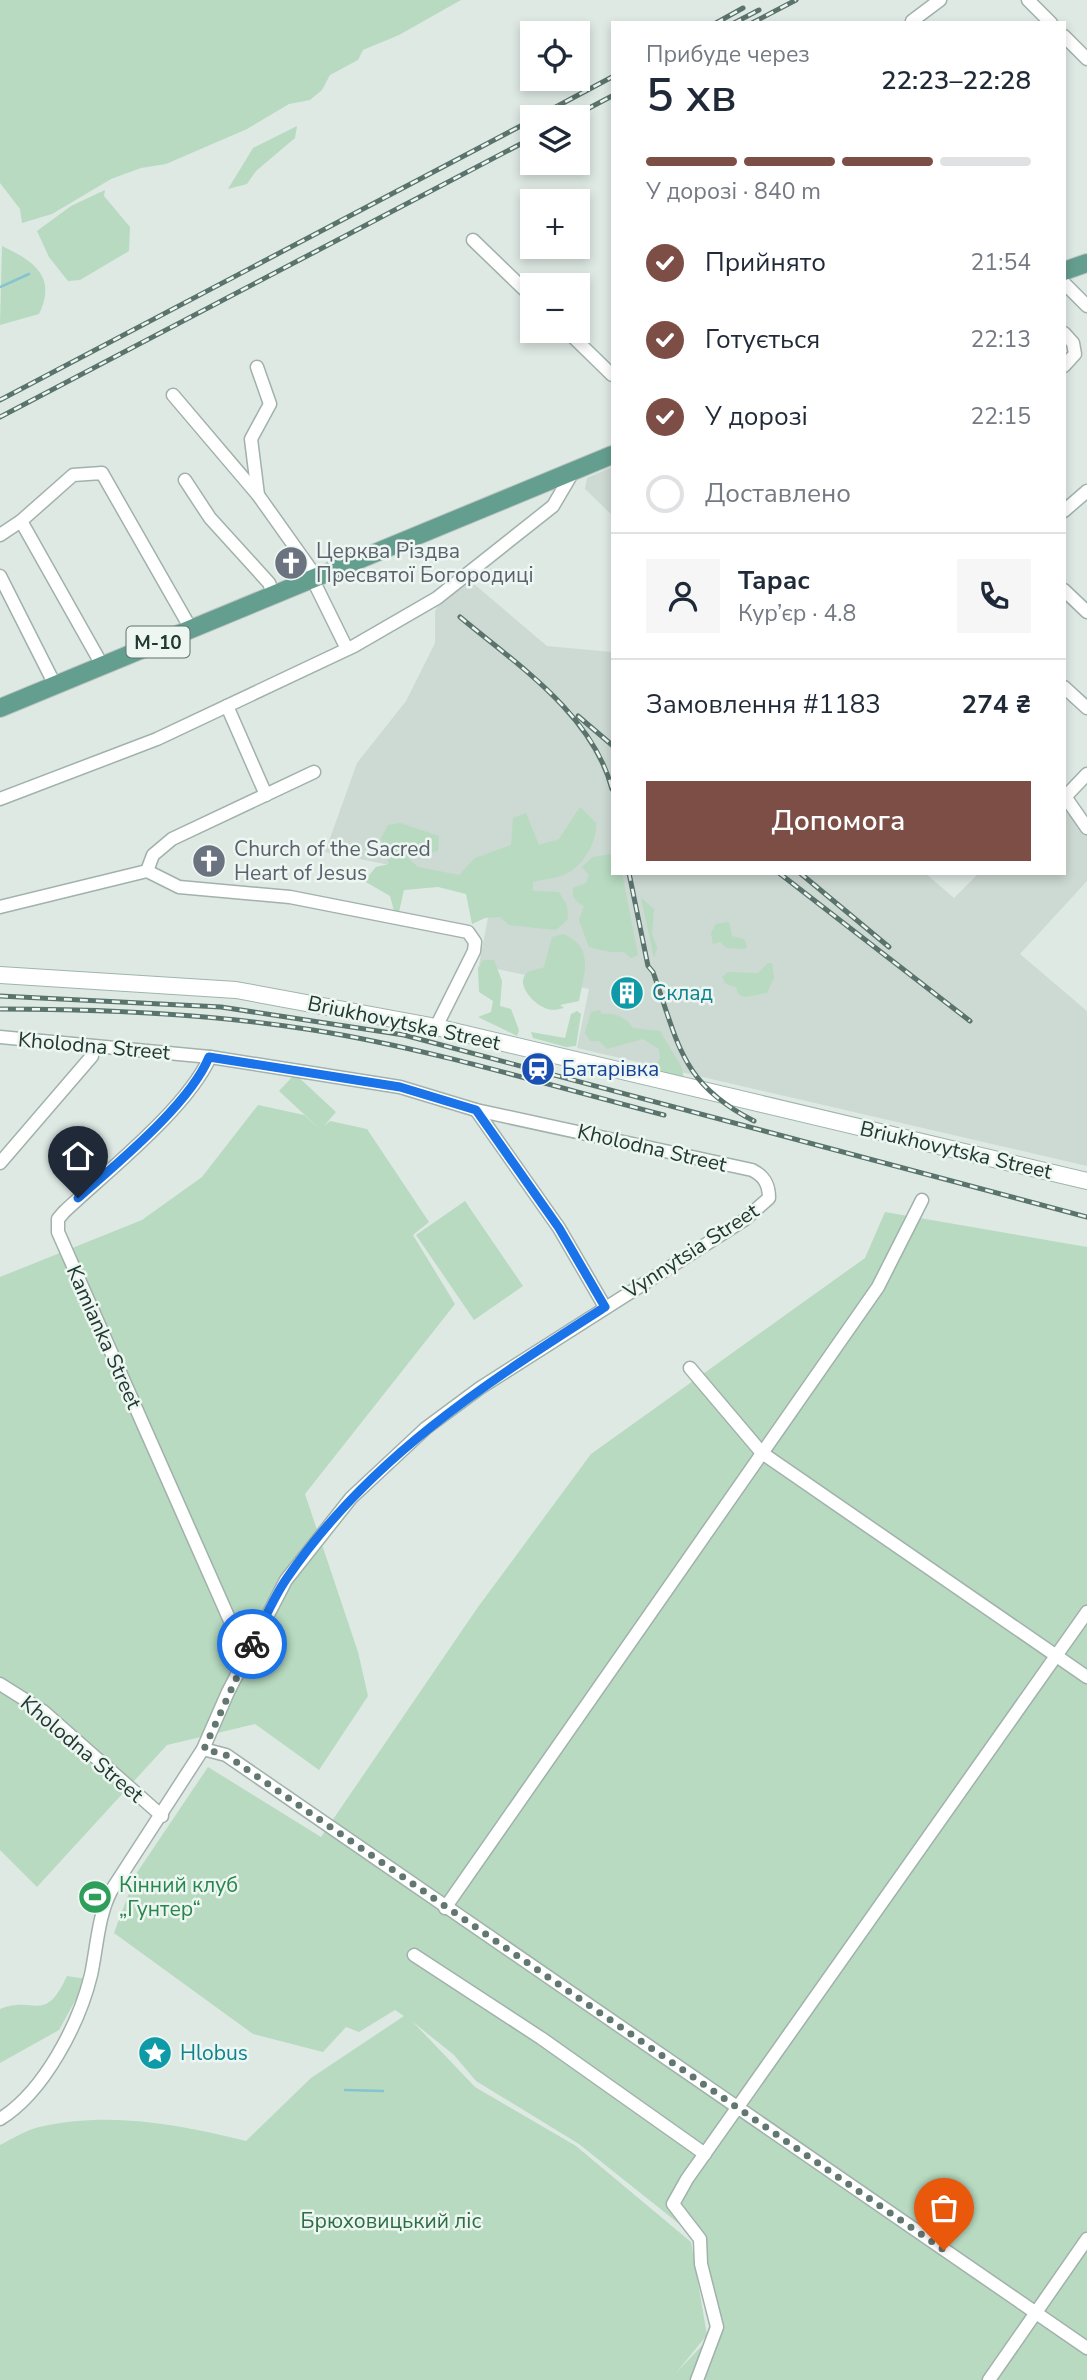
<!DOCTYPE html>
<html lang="uk">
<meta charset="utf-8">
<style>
body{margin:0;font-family:"Nunito Sans",sans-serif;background:#f6f6f7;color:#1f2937;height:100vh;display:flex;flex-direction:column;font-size:26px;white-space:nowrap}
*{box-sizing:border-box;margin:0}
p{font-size:23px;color:#747a83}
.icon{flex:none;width:38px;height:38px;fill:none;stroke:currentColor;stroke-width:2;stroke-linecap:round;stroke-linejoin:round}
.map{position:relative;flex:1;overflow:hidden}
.drawer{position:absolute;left:611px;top:21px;width:455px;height:854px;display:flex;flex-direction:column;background:#fff;border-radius:0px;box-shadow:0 4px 10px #0003}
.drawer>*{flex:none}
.tools{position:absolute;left:520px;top:21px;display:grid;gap:14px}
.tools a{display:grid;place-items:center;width:70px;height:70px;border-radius:0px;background:#fff;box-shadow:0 4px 10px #0003;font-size:35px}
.pin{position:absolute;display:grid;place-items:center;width:60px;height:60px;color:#fff;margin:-72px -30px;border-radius:50% 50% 50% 0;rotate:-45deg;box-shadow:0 0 7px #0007}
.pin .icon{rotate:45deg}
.courier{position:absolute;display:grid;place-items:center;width:70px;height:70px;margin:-35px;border:5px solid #1a73e8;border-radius:50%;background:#fff;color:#222;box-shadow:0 2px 9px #0007}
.overview em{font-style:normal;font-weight:600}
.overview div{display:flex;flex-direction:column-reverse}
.overview{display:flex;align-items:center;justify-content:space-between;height:119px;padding:0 35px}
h1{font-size:46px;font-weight:600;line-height:52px}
.bar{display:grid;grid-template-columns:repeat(4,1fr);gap:10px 7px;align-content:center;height:84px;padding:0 35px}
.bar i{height:9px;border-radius:5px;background:#e0e1e3}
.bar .on{background:#7c4e46}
.bar p{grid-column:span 4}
.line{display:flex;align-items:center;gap:18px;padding:0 35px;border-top:2px solid #e0e1e3}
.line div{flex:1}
.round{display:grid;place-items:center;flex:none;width:74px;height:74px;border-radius:0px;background:#f6f6f7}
ol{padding:0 35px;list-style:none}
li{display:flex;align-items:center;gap:21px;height:77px}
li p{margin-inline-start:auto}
li .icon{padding:7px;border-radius:50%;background:#7c4e46;color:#fff;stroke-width:4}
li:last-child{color:#747a83}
li i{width:38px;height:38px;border:4px solid #e0e1e3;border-radius:50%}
.primary-button{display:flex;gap:14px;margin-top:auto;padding:14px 35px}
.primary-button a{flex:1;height:80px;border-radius:0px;background:#7c4e46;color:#fff;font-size:28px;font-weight:600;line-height:80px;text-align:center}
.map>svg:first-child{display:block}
.built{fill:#cdd9d3}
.green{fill:#b7dac0;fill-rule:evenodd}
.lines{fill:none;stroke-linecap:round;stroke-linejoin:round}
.stream{stroke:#87c3ce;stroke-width:2.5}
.street-casing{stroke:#a1b1ab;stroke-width:15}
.secondary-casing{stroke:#9eb5ac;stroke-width:18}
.primary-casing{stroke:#bcc4c2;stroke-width:20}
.street{stroke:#fff;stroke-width:12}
.secondary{stroke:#fff;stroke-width:16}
.primary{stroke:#649e8e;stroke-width:18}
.rail-casing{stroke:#5a746d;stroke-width:5}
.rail{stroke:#eef6f2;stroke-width:2.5;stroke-dasharray:8;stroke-linecap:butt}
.done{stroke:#627770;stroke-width:7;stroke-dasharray:0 12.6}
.route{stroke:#1a73e8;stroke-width:9}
.labels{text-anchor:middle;stroke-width:5;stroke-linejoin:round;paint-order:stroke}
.shield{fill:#eef6f2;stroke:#5e726c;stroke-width:2}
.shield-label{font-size:19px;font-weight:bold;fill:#203932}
.worship-label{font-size:21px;fill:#5b616d;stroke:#eef6f2;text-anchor:start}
.culture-label{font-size:21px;fill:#0d838f;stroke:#eef6f2;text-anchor:start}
.street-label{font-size:21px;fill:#203932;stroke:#eef6f2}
.transit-label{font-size:21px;fill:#164399;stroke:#eef6f2;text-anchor:start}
.leisure-label{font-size:21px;fill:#27864d;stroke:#eef6f2;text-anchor:start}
.park-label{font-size:21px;fill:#2c6e45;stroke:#eef6f2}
</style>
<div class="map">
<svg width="1087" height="2380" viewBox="0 0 1087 2380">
<rect width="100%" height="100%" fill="#dee9e4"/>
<g class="built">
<path d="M612,467V513L611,514L585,489L587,478Z"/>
<path d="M468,579L547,646L612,652V873H925L954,898L979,873H1064V802L1087,832V881L1020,954L1087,1011V1166L577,1048L589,989L479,965L494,886L325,852L357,763L406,701L435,643V611L443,597Z"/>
</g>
<g class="green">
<path d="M0,0H461L399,35L363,50L358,60L330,75L322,90L310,100L289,104L247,129L166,164L141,168L111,179L52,214L22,223L20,209L0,183Z"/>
<path d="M297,126L295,138L256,171L247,184L228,189L253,148Z"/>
<path d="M105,190L104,196L130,227L129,251L80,280L68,281L49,257L37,231L71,206Z"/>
<path d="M2,246C34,261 57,277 39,314L0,325Z"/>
<path d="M580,807L596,823C597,843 582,869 561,876C552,879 543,879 533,882V891L559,892L567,906L568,919L556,930L509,925L500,917L485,918L472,924L466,894L438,887L404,890L399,912L394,911L390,896L364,881L376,867L389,864L381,838L388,825L400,823L439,836L438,851L408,858L418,867L459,875L475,858L511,845L513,818L526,813L539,845L559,839Z"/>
<path d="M612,854V873H622L638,955L631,958L624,952H610L589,947L579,920L584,906C576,901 571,898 573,888L586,883L589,875L582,867L592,857Z"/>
<path d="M641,898L654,909L652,933L657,948L654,958Z"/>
<path d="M729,922L732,936L744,939L747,946L745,949L727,948L720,942L713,944L711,933L716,924Z"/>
<path d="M564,934C595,949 584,973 579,1001L560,1005L564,1008C559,1009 553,1011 548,1009C535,1006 513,983 528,972C532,970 540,969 544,967L552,937Z"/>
<path d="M483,960H494L502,981L500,1006L511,1009L519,1030L517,1036L478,1017L491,1012L493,1001L479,992L478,968Z"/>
<path d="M768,963H772L774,978L767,993L744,997L738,994L736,987L726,984L722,977L728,972L758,973Z"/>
<path d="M600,1010L602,1014C615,1013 626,1017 633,1028L660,1031L682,1068L684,1080L653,1072L660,1058L659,1049L643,1039L607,1049L599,1041H590L585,1033L591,1012Z"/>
<path d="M577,1011L581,1014L576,1046L566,1047L533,1038L531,1032L565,1038L571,1014Z"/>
<path d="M295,1074L336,1112L324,1126L330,1121L367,1129L429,1222L413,1235L455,1304L305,1494L358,1652L368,1696L319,1770L255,1724L167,1745L37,1887L0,1850V1277L142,1220L202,1177L258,1105L304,1115L321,1130L279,1091Z"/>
<path d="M465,1201L523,1286L474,1320L416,1235Z"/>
<path d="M885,1212L1087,1247V2380H0V2145C12,2139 26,2130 39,2127C109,2111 177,2124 246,2141L311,2078L404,2016L395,2010L359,2032L346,2027L323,2052L253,2034L114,1933L136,1874L208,1767L321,1837L478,1607L591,1454L865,1258ZM413,2022L454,2055L476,2081L579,2144L693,2235L712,2335L676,2373L707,2335L691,2242L576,2146L475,2087Z"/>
<path d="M67,1976L87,1979L59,2030L0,2063V2009C36,1995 44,2025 67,1976Z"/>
</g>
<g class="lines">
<g class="stream">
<path d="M0,287L29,274"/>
<path d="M345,2090L383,2091"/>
</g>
<g class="street-casing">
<g id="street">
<path d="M1028,0L1051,23"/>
<path d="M912,21L940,0"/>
<path d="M1064,36L1087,59"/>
<path d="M473,240L532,297"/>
<path d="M1064,283L1087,306"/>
<path d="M567,331L612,375"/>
<path d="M1064,333L1073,343L1075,354L1064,366"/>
<path d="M257,367L270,404L251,439L258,495"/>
<path d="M173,395L258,495L317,578"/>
<path d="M185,480L210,518L269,583L274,596"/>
<path d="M1064,511L1087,491"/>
<path d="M21,521L102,665"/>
<path d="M0,535L21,521L73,475L102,473L191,629"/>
<path d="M0,576L55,685"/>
<path d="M313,580L347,649"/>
<path d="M1064,590L1087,612"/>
<path d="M1064,687L1087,708"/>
<path d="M227,706L266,795"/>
<path d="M1064,795L1087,828"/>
<path d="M1066,796L1087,774"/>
<path d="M0,799L157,739L354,646L437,598L553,506L573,472"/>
<path d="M147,871L153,855L172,839L314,772"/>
<path d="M0,907L147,871L179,887L290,897L468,932L475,942L474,951L436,1027"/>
<path d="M0,1037L210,1057L400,1087L476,1110L752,1170C764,1176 769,1184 769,1198L744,1220L480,1388L426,1428L351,1498L286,1580L228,1692L203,1749L111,1891C98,1916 97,1947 91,1975C79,2024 44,2092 0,2119"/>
<path d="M210,1057C187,1109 106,1172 64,1212L58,1219V1232L246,1657"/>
<path d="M476,1110L559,1228L605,1307"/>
<path d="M0,1163L92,1056L90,1046"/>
<path d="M690,1368L762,1453L1087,1677"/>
<path d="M0,1684L43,1711L162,1816"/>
<path d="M203,1749L226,1755L1087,2348"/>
<path d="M445,1908L878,1287L922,1200"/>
<path d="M414,1955L541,2038L705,2154"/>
<path d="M697,2380L717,2327L701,2264L700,2239L673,2204L687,2179L1087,1612"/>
<path d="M989,2380L1087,2239"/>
</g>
</g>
<g class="secondary-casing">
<path id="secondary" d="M0,975L236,990L436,1027L1087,1181"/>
</g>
<g class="primary-casing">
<g id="primary">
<path d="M1064,271L1087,263"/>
<path d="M0,708L612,455"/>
</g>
</g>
<use href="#street" class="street"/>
<use href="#secondary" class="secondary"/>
<use href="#primary" class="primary"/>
<g class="rail-casing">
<g id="rail">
<path d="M716,23L743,8"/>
<path d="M734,23L759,10"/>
<path d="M752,23L796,0"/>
<path d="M537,117L612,77"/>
<path d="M572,117L612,96"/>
<path d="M0,400L532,120"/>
<path d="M0,417L532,138"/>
<path d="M460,617C516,664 592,713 612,789"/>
<path d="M578,716L612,745"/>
<path d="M629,873L648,966L653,972C679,1044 680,1083 754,1121"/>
<path d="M779,873L970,1021"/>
<path d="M800,873L889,947"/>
<path d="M0,996L221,1007L404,1035L1087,1217"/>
<path d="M0,1009C101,1009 213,1014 313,1030C431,1049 548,1085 664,1115"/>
</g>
</g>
<use href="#rail" class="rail"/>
</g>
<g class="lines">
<path class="done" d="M252,1644L204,1749L226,1755L944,2250"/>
<path class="route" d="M78,1198C116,1164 190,1104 209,1057L400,1087L476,1110L559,1228L605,1307C485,1384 370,1457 287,1578C273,1598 263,1623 252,1644"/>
</g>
<defs>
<g id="church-disc" transform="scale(1.75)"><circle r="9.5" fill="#6b7280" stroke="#eef6f2"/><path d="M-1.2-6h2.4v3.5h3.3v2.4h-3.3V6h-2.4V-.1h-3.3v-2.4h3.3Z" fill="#fff"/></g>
<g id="building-disc" transform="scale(1.75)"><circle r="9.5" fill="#0f9aa8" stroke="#eef6f2"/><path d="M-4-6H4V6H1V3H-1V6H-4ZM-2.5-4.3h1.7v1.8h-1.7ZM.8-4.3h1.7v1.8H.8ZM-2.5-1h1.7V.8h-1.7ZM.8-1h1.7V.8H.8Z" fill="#fff"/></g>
<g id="station-disc" transform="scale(1.75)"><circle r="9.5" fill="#1a4fb4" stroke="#eef6f2"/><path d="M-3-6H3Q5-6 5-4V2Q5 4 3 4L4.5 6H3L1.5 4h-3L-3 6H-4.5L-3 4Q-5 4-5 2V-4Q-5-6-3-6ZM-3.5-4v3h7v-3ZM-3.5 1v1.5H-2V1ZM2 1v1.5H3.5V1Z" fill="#fff"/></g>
<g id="stadium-disc" transform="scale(1.75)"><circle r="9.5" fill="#2e9e5b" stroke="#eef6f2"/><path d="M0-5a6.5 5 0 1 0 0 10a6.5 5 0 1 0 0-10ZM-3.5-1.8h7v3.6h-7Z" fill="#fff"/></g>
<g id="sight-disc" transform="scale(1.75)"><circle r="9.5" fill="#0f9aa8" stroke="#eef6f2"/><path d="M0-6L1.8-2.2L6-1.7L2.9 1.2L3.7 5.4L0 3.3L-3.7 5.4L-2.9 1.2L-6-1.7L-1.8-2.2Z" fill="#fff"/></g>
</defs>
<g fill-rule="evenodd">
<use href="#church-disc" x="291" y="563"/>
<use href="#church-disc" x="209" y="861"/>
<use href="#building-disc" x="627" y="993"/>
<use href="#station-disc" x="538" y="1069"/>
<use href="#stadium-disc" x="95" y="1897"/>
<use href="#sight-disc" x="155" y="2053"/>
</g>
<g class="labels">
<rect class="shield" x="126.5" y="626.5" width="63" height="31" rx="5"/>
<g class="shield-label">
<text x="158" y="649">М-10</text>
</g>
<g class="worship-label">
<text x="316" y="558">Церква Різдва<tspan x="316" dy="24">Пресвятої Богородиці</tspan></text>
<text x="234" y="856">Church of the Sacred<tspan x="234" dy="24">Heart of Jesus</tspan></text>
</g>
<g class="culture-label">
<text x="652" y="1000">Склад</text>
<text x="180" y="2060">Hlobus</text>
</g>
<g class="street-label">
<text transform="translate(404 1023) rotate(12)" y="7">Briukhovytska Street</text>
<text transform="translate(94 1046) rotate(5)" y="7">Kholodna Street</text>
<text transform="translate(652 1148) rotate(13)" y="7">Kholodna Street</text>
<text transform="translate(956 1150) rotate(13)" y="7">Briukhovytska Street</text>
<text transform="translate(691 1251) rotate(-33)" y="7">Vynnytsia Street</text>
<text transform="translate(104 1337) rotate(66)" y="7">Kamianka Street</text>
<text transform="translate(82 1749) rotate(40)" y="7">Kholodna Street</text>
</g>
<g class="transit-label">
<text x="562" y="1076">Батарівка</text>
</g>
<g class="leisure-label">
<text x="119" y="1892">Кінний клуб<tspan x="119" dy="24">„Гунтер“</tspan></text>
</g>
<g class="park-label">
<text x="391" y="2228">Брюховицький ліс</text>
</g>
</g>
</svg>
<div class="tools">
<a><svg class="icon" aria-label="locate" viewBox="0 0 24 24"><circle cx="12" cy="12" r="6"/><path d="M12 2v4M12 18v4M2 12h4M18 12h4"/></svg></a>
<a><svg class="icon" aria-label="layers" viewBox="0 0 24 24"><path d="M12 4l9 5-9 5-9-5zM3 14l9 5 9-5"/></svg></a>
<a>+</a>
<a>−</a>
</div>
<div class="pin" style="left:944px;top:2250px;background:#ea580c"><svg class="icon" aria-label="bag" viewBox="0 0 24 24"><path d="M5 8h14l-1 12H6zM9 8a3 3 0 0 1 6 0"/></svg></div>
<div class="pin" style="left:78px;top:1198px;background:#1f2937"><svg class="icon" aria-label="home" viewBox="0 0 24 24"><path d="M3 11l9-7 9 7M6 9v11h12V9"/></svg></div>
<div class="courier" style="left:252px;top:1644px"><svg class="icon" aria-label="bike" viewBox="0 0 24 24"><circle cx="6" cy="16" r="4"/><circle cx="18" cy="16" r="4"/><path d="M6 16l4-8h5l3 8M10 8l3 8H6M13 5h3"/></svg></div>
<section class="drawer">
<div class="overview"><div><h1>5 хв</h1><p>Прибуде через</p></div><em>22:23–22:28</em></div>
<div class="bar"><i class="on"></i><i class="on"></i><i class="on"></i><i></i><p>У дорозі · 840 m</p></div>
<ol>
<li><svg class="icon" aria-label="check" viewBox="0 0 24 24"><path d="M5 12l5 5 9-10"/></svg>Прийнято<p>21:54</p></li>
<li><svg class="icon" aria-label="check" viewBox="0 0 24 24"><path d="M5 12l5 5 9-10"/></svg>Готується<p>22:13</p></li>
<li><svg class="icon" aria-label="check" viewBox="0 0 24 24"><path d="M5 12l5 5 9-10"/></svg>У дорозі<p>22:15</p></li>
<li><i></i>Доставлено</li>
</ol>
<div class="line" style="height:126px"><a class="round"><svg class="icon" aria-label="person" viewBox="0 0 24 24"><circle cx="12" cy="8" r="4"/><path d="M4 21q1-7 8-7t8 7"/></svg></a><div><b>Тарас</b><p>Кур’єр · 4.8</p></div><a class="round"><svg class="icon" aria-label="phone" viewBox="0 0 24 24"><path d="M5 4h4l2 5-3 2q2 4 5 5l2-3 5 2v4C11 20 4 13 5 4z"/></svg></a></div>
<div class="line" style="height:91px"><div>Замовлення #1183</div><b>274 ₴</b></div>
<div class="primary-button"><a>Допомога</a></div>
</section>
</div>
